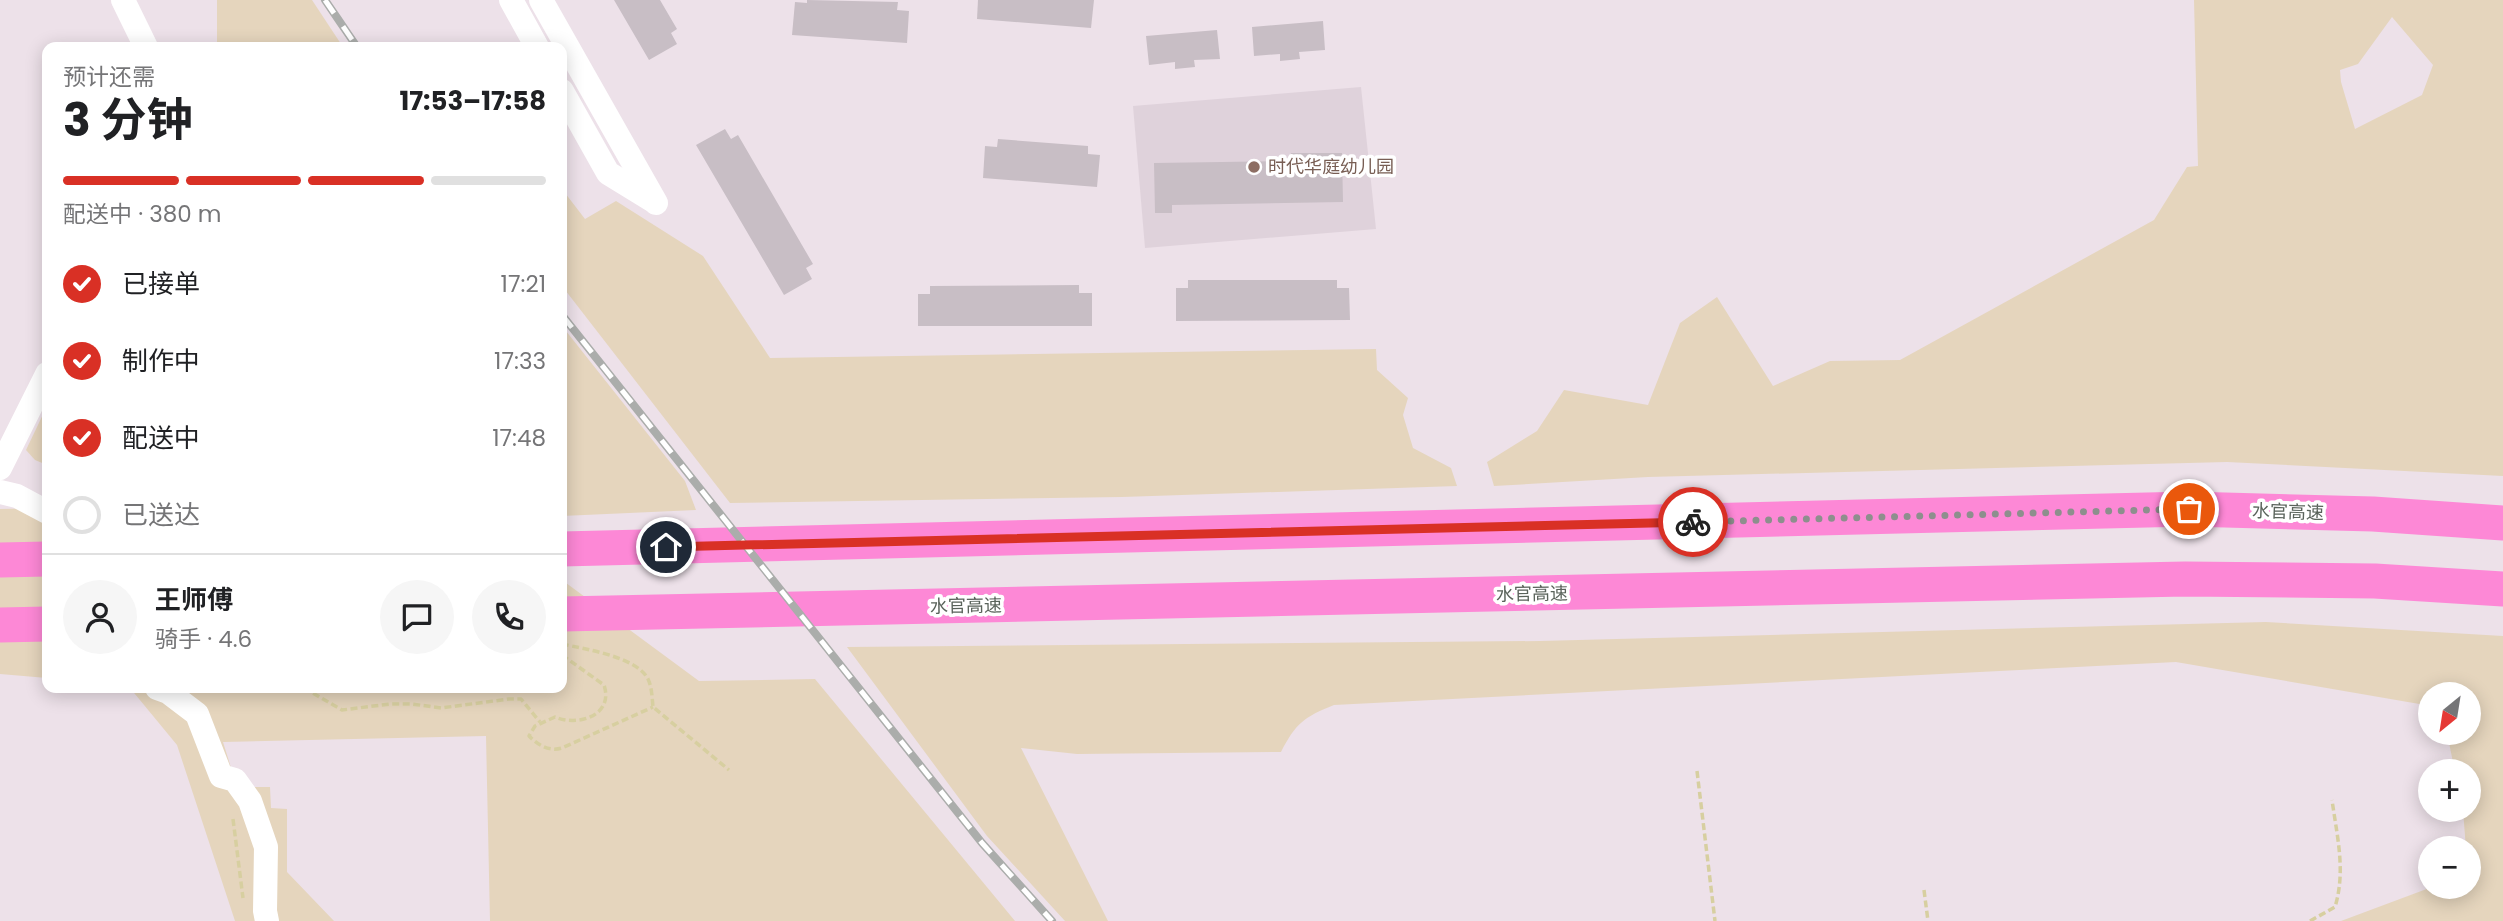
<!DOCTYPE html>
<html lang="zh">
<meta charset="utf-8">
<style>
body{margin:0;font-family:Poppins,"Noto Sans SC",sans-serif;background:#f6f6f6;color:#202124;height:100vh;display:flex;flex-direction:column;font-size:26px;white-space:nowrap}
*{box-sizing:border-box;margin:0}
p{font-size:23px;color:#757577}
.icon{flex:none;width:38px;height:38px;fill:none;stroke:currentColor;stroke-width:2;stroke-linecap:round;stroke-linejoin:round}
.map{position:relative;flex:1;overflow:hidden}
.details{position:absolute;left:42px;top:42px;width:525px;height:651px;display:flex;flex-direction:column;background:#fff;border-radius:14px;box-shadow:0 4px 18px #0003}
.details>*{flex:none}
.needle{width:46px;rotate:210deg}
.buttons{position:absolute;left:2418px;top:682px;display:grid;gap:14px}
.buttons a{display:grid;place-items:center;width:63px;height:63px;border-radius:50%;background:#fff;box-shadow:0 4px 18px #0003;font-size:35px}
.pin{position:absolute;display:grid;place-items:center;width:60px;height:60px;color:#fff;margin:-30px;border:4px solid #fff;border-radius:50%;box-shadow:0 2px 7px #0007}
.courier{position:absolute;display:grid;place-items:center;width:70px;height:70px;margin:-35px;border:5px solid #d93025;border-radius:50%;background:#fff;color:#222;box-shadow:0 2px 9px #0007}
.overview em{font-style:normal;font-weight:700}
.overview div{display:flex;flex-direction:column-reverse}
.overview{display:flex;align-items:center;justify-content:space-between;height:119px;padding:0 21px}
h1{font-size:46px;font-weight:700;line-height:52px}
.bar{display:grid;grid-template-columns:repeat(4,1fr);gap:10px 7px;align-content:center;height:84px;padding:0 21px}
.bar i{height:9px;border-radius:5px;background:#e0e0e0}
.bar .active{background:#d93025}
.bar p{grid-column:span 4}
.line{display:flex;align-items:center;gap:18px;padding:0 21px;border-top:2px solid #e0e0e0}
.line div{flex:1}
.round{display:grid;place-items:center;flex:none;width:74px;height:74px;border-radius:37px;background:#f6f6f6}
ol{padding:0 21px;list-style:none}
li{display:flex;align-items:center;gap:21px;height:77px}
li p{margin-inline-start:auto}
li .icon{padding:7px;border-radius:50%;background:#d93025;color:#fff;stroke-width:4}
li:last-child{color:#757577}
li i{width:38px;height:38px;border:4px solid #e0e0e0;border-radius:50%}
.map>svg:first-child{display:block}
.education{fill:#dfd2db}
.green{fill:#e5d5bd;fill-rule:evenodd}
.building{fill:#c8bec5}
.lines{fill:none;stroke-linecap:round;stroke-linejoin:round}
.path{stroke:#d7cfa0;stroke-width:3.5;stroke-dasharray:7 3.5;stroke-linecap:butt}
.minor{stroke:#fff;stroke-width:24}
.highway{stroke:#fd88d6;stroke-width:35}
.rail-casing{stroke:#abadab;stroke-width:8}
.rail{stroke:#fff;stroke-width:5;stroke-dasharray:16;stroke-linecap:butt}
.done{stroke:#8d8f8d;stroke-width:7;stroke-dasharray:0 12.6}
.route{stroke:#d93025;stroke-width:9}
.education-dot{fill:#8d6e63;stroke:#fff;stroke-width:2.5}
.labels{text-anchor:middle;stroke-width:7;stroke-linejoin:round;paint-order:stroke}
.education-label{font-size:18px;fill:#785e54;stroke:#fff;text-anchor:start}
.street-label{font-size:18px;fill:#5a635b;stroke:#fff}
</style>
<div class="map">
<svg width="2503" height="921" viewBox="0 0 2503 921">
<rect width="100%" height="100%" fill="#ede1e9"/>
<path class="education" d="M1361,87L1376,229L1145,248L1133,106Z"/>
<g class="green">
<path d="M217,0H312L343,47H217Z"/>
<path d="M2194,0H2503V476L2227,462L1648,477L1494,486L1487,462L1537,431L1564,390L1648,405L1680,323L1717,297L1773,386L1830,361L1900,360L2154,220L2187,167L2198,166ZM2392,17L2433,65L2422,95L2355,129L2341,82L2340,70L2358,64Z"/>
<path d="M562,189L585,219L616,201L703,256L770,358L1376,349L1377,370L1408,398L1403,415L1413,448L1451,468L1457,486L1122,497L730,503L562,286Z"/>
<path d="M562,326L685,481L696,510L562,516V491L566,480L562,471Z"/>
<path d="M47,406V465L35,460L26,450Z"/>
<path d="M47,508V678L0,674V509Z"/>
<path d="M562,580L699,681L815,679L1015,921H490L486,736L223,742L237,787H270L271,808L287,809V872L334,921H235L177,745L130,688H562Z"/>
<path d="M2266,622L2503,636V921H2341L2432,887H2469V849H2466L2463,810H2469V772H2455L2447,733H2469V695H2431V706L2176,662L1334,705C1304,717 1296,723 1281,752L1077,754L1021,748L1108,921H1065L987,836L847,647L1540,641Z"/>
</g>
<g class="building">
<path d="M614,0H660L677,29L671,33L677,44L649,60Z"/>
<path d="M807,0L898,2L897,10L909,11L907,43L792,35L795,2L807,3Z"/>
<path d="M978,0H1094L1091,28L977,19Z"/>
<path d="M1323,21L1325,50L1299,52L1300,59L1280,61V54L1254,56L1252,27Z"/>
<path d="M1217,30L1220,59L1194,60L1195,67L1175,69V62L1149,65L1146,36Z"/>
<path d="M725,129L731,139L738,135L813,264L806,268L812,279L784,295L696,145Z"/>
<path d="M998,139L1088,146V154L1100,155L1097,187L983,178L985,146L997,147Z"/>
<path d="M1291,153H1342L1343,202L1172,205V213H1155L1154,163L1291,161Z"/>
<path d="M1188,280H1337V288H1349L1350,320L1176,321V288H1188Z"/>
<path d="M1079,285V293H1092V326H918V294H930V286Z"/>
</g>
<g class="lines">
<g class="path">
<path d="M562,644C585,649 637,657 648,679C652,687 652,698 653,707L729,770"/>
<path d="M562,655L604,685C614,715 579,727 555,717L535,726L529,736C538,745 549,752 562,748L653,707"/>
<path d="M304,688L342,710L390,704H412L441,708L509,699H521L540,722"/>
<path d="M1697,771L1715,921"/>
<path d="M233,819L243,898"/>
<path d="M1924,890L1928,921"/>
<path d="M2310,921L2335,907C2346,871 2337,836 2332,800"/>
</g>
<g class="minor">
<path d="M123,0L146,47"/>
<path d="M511,0L537,47"/>
<path d="M541,0L656,203"/>
<path d="M562,91L608,173L652,200"/>
<path d="M0,468L47,374"/>
<path d="M0,492L17,496L47,512"/>
<path d="M157,688L168,692L197,714L221,776L235,780L250,801L266,847L265,911L267,921"/>
</g>
<g class="highway">
<path d="M562,549L2189,509L2373,514L2503,523"/>
<path d="M0,560L47,559"/>
<path d="M562,614L2185,579L2375,581L2503,589"/>
<path d="M0,625L47,624"/>
</g>
<g class="rail-casing">
<g id="rail">
<path d="M325,0L357,47"/>
<path d="M562,315L982,843L1052,921"/>
</g>
</g>
<use href="#rail" class="rail"/>
</g>
<g class="lines">
<path class="done" d="M1693,522L2189,509"/>
<path class="route" d="M666,547L1693,522"/>
</g>
<circle class="education-dot" cx="1254" cy="167" r="7"/>
<g class="labels">
<g class="education-label">
<text x="1268" y="173">时代华庭幼儿园</text>
</g>
<g class="street-label">
<text transform="translate(2288 512) rotate(2)" y="6">水官高速</text>
<text transform="translate(1532 594) rotate(-1)" y="6">水官高速</text>
<text transform="translate(966 606) rotate(-1)" y="6">水官高速</text>
</g>
</g>
</svg>
<div class="buttons">
<a><svg class="needle" viewBox="-14 -14 28 28"><path d="M0-13l5 13h-10z" fill="#e53935"/><path d="M0 13l5-13h-10z" fill="#757577"/></svg></a>
<a>+</a>
<a>−</a>
</div>
<div class="pin" style="left:2189px;top:509px;background:#ea580c"><svg class="icon" aria-label="bag" viewBox="0 0 24 24"><path d="M5 8h14l-1 12H6zM9 8a3 3 0 0 1 6 0"/></svg></div>
<div class="pin" style="left:666px;top:547px;background:#1f2937"><svg class="icon" aria-label="home" viewBox="0 0 24 24"><path d="M3 11l9-7 9 7M6 9v11h12V9"/></svg></div>
<div class="courier" style="left:1693px;top:522px"><svg class="icon" aria-label="bike" viewBox="0 0 24 24"><circle cx="6" cy="16" r="4"/><circle cx="18" cy="16" r="4"/><path d="M6 16l4-8h5l3 8M10 8l3 8H6M13 5h3"/></svg></div>
<section class="details">
<div class="overview"><div><h1>3 分钟</h1><p>预计还需</p></div><em>17:53–17:58</em></div>
<div class="bar"><i class="active"></i><i class="active"></i><i class="active"></i><i></i><p>配送中 · 380 m</p></div>
<ol>
<li><svg class="icon" aria-label="check" viewBox="0 0 24 24"><path d="M5 12l5 5 9-10"/></svg>已接单<p>17:21</p></li>
<li><svg class="icon" aria-label="check" viewBox="0 0 24 24"><path d="M5 12l5 5 9-10"/></svg>制作中<p>17:33</p></li>
<li><svg class="icon" aria-label="check" viewBox="0 0 24 24"><path d="M5 12l5 5 9-10"/></svg>配送中<p>17:48</p></li>
<li><i></i>已送达</li>
</ol>
<div class="line" style="height:126px"><a class="round"><svg class="icon" aria-label="person" viewBox="0 0 24 24"><circle cx="12" cy="8" r="4"/><path d="M4 21q1-7 8-7t8 7"/></svg></a><div><b>王师傅</b><p>骑手 · 4.6</p></div><a class="round"><svg class="icon" aria-label="chat" viewBox="0 0 24 24"><path d="M4 5h16v11H9l-5 4z"/></svg></a><a class="round"><svg class="icon" aria-label="phone" viewBox="0 0 24 24"><path d="M5 4h4l2 5-3 2q2 4 5 5l2-3 5 2v4C11 20 4 13 5 4z"/></svg></a></div>
</section>
</div>
